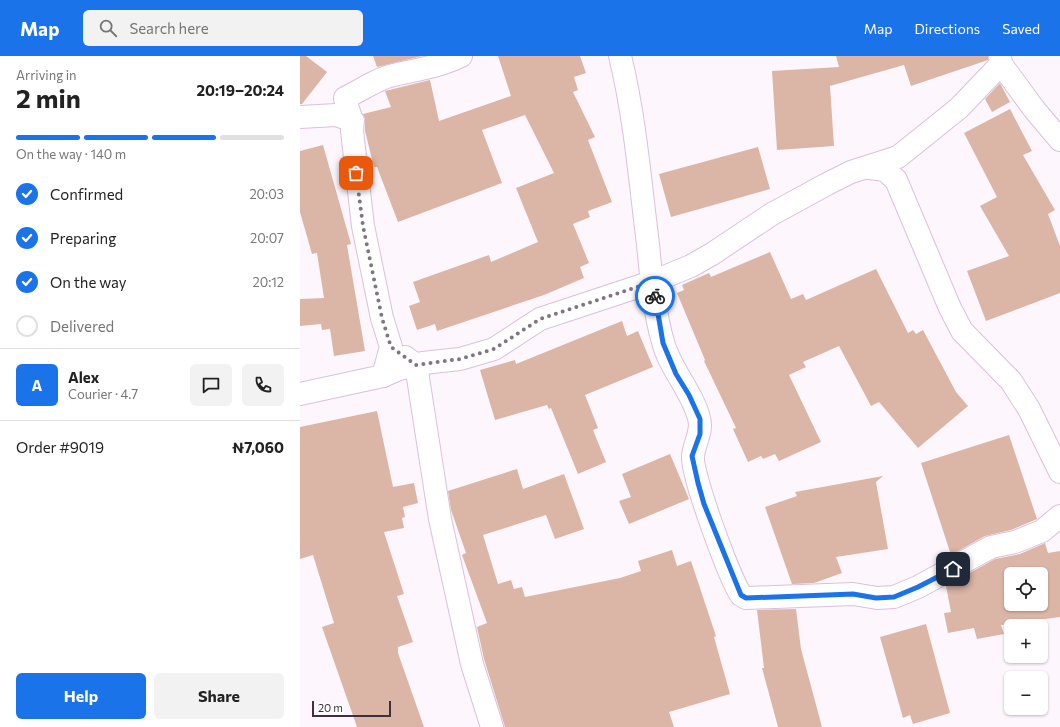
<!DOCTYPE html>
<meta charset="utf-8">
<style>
body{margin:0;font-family:Commissioner,sans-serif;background:#f2f2f2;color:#222;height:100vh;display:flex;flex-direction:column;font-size:15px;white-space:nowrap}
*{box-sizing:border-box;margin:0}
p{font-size:13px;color:#767676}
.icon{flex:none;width:22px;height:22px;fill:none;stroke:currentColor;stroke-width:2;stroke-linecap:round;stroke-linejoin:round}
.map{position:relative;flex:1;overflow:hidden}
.drawer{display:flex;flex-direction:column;background:#fff;width:300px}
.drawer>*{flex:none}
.fabs{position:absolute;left:704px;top:511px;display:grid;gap:8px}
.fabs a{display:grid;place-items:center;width:44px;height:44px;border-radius:6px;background:#fff;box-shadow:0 1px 3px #0004;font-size:20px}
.scale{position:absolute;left:12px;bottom:10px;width:79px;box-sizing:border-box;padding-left:4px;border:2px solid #3c313c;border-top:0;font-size:11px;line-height:14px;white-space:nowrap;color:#3c313c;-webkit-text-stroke:3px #fff;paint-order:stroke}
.pin{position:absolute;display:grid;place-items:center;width:34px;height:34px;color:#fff;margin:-17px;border-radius:8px;box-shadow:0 2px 6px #0006}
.courier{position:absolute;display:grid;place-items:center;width:40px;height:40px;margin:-20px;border:3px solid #1a73e8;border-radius:50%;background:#fff;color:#222;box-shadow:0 1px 5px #0007}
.head em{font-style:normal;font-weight:700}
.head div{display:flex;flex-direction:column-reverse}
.head{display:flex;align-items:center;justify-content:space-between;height:68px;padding:0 16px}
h1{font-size:26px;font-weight:700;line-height:30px}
.bar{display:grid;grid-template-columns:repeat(4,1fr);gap:6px 4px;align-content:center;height:48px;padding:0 16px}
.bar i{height:5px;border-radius:3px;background:#e0e0e0}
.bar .on{background:#1a73e8}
.bar p{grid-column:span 4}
.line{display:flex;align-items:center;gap:10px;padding:0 16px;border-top:1px solid #e0e0e0}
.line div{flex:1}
.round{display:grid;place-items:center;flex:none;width:42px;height:42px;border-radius:6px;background:#f2f2f2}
ol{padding:0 16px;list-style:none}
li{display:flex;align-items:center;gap:12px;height:44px}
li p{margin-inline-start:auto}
li .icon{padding:4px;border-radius:50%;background:#1a73e8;color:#fff;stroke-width:4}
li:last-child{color:#767676}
li i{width:22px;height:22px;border:2px solid #e0e0e0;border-radius:50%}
.primary-button{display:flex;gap:8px;margin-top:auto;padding:8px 16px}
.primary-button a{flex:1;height:46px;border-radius:6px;background:#1a73e8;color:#fff;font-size:16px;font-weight:700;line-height:46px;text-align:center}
.primary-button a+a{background:#f2f2f2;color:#222}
header{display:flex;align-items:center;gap:24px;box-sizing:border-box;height:56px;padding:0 20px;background:#1a73e8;color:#fff}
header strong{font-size:19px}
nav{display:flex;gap:22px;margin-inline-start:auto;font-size:14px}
.search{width:280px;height:36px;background:#f2f2f2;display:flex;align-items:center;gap:10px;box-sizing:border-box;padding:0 14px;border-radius:6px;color:#767676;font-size:15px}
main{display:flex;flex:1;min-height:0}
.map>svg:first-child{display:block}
.building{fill:#dbb5a6;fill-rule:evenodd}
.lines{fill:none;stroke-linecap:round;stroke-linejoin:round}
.street-casing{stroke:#dbbfdc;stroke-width:24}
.street{stroke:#fff;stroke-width:22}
.done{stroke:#807680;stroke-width:4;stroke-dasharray:0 7.2}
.route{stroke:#1a73e8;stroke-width:5}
</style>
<header>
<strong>Map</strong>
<div class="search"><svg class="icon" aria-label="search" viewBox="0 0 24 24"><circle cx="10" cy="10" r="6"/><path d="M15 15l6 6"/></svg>Search here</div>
<nav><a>Map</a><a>Directions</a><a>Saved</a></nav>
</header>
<main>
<section class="drawer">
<div class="head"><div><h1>2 min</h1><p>Arriving in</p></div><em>20:19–20:24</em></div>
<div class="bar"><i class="on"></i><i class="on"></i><i class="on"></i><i></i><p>On the way · 140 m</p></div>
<ol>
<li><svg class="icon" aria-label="check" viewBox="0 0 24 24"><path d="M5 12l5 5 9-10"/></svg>Confirmed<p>20:03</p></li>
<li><svg class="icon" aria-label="check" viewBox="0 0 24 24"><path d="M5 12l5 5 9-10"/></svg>Preparing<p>20:07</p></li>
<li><svg class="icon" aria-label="check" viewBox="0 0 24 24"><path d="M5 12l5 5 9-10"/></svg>On the way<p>20:12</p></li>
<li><i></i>Delivered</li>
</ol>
<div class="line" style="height:72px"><b class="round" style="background:#1a73e8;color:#fff">A</b><div><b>Alex</b><p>Courier · 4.7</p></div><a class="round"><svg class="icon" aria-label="chat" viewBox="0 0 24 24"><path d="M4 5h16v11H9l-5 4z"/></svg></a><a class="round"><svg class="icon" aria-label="phone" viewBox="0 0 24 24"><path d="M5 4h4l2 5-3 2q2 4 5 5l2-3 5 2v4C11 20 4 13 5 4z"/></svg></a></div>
<div class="line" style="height:52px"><div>Order #9019</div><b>₦7,060</b></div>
<div class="primary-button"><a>Help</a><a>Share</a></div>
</section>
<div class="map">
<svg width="760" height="671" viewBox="0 0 760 671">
<rect width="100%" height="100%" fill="#fdf7fd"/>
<g class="building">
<path d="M0,0H6L27,16L2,48H0Z"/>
<path d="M73,0H122L77,11Z"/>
<path d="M198,0H280L286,17L274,21L278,34L273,36L295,81L288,84L312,146L288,155L290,161L273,168L289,207L280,211L284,222L244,239L137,275L135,268L117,274L109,250L120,246L113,226L189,199L191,206L238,186L216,132L254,117L225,59L182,74L202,127L98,166L77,111H74L65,75V63L63,58L91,51L85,35L130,24L139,65L211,40Z"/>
<path d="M536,0H688V4L611,30L604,9L530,30L534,90L477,94L472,15L539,11Z"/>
<path d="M700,27L710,46L692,56L685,43Z"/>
<path d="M710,53L732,95L723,99L755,154L748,158L760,190V237L686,265L667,215L709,200L680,150L697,141L664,77Z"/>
<path d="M23,89L51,188L47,189L65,295L34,300L30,273L22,274L21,268L0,270V243L24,242L17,197L12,198L0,156V95Z"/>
<path d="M458,91L470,133L371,161L359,118Z"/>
<path d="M470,196L491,243L503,238L506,244L576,213L608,277L613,274L616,278L623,274L656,336L668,350L618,392L579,346L571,350L539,290L503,306L506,311L489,319L521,386L479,405L475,398L463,403L461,400L448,406L433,373L436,372L404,305L405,304L377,237L384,234L382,229L409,217L411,221Z"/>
<path d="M322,265L327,280L338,275L353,311L285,339L298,372L293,374L306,406L278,418L251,352L249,353L247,349L195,364L180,314L215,304L216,308Z"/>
<path d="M77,355L93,431L114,427L118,447L103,451L105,461L102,462L104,472L84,476L104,538L97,540L113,586L98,591V597L124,671H57L22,571L34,567L13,499L0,503V371Z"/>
<path d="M709,379L737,463L711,474L685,480L651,499L621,407Z"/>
<path d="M370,398L389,443L329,468L319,445L331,441L322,418Z"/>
<path d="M217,413L223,433L264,418L284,473L255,483L246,459L183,479L198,528L211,524L214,533L222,531L225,541L320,522L341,515L338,505L372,494L377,510L391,505L416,580L414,581L430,638L369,656L374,671H205L184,603L177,571L187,567L162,499L166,497L151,454L148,435Z"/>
<path d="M583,420L576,426L588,493L536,501L542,517L514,527L492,528L465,451L497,440L495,436Z"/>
<path d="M745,487L748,497L760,495V561L701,569L704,578L677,583L674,572L648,577L644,557L651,556L646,530L695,503L720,498ZM711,518H741V548H711Z"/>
<path d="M496,553L501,593L522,671H478L462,612H464L457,554Z"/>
<path d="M626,568L650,657L613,668L610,659L603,662L580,581Z"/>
</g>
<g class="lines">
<g class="street-casing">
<g id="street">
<path d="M320,0C335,61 340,125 348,188C351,220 354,255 363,286C370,313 392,335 399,362C403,376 394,387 393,400C391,418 430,523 441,539L446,542L553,538L577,542L594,541L618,531L691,491L715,486L742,475L760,460"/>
<path d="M701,8L734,53L760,84"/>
<path d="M0,61L36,59L53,65"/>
<path d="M569,112L585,114L596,124L650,252L662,275L711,325L729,353L760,416"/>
<path d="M105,301L116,309L140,463L172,608L192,671"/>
<path d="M83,320L91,291L82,262L63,170L52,75C54,62 47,55 45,42C58,36 77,23 90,20C114,14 139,11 161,0"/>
<path d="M0,338L83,320L99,313L123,307L160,303L194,293L240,263L352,226L391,210L412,198L472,158L527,128L551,116L598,101L659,52L701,8L700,0"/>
</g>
</g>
<use href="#street" class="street"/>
</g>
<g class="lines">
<path class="done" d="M56,117L63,170L82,262L91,291L116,309L160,303L194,293L240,263L352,226L355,240"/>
<path class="route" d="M355,240L363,287L376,318L389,339L400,363V378L392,400L398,427L404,448L441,539L446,542L553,538L576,542L594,541L618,531L653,513"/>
</g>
</svg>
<div class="fabs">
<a><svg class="icon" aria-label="locate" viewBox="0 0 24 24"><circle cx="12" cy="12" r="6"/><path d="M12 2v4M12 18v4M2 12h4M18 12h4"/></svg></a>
<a>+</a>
<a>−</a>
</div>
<div class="scale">20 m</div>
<div class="pin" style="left:56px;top:117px;background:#ea580c"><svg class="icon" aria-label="bag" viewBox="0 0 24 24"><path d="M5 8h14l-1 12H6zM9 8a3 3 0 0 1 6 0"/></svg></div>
<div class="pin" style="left:653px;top:513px;background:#1f2937"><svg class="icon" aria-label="home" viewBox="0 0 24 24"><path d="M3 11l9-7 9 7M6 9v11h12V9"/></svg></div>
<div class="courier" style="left:355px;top:240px"><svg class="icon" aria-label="bike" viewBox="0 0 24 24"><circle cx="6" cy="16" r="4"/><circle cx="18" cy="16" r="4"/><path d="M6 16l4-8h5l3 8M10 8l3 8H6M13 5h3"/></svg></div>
</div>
</main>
